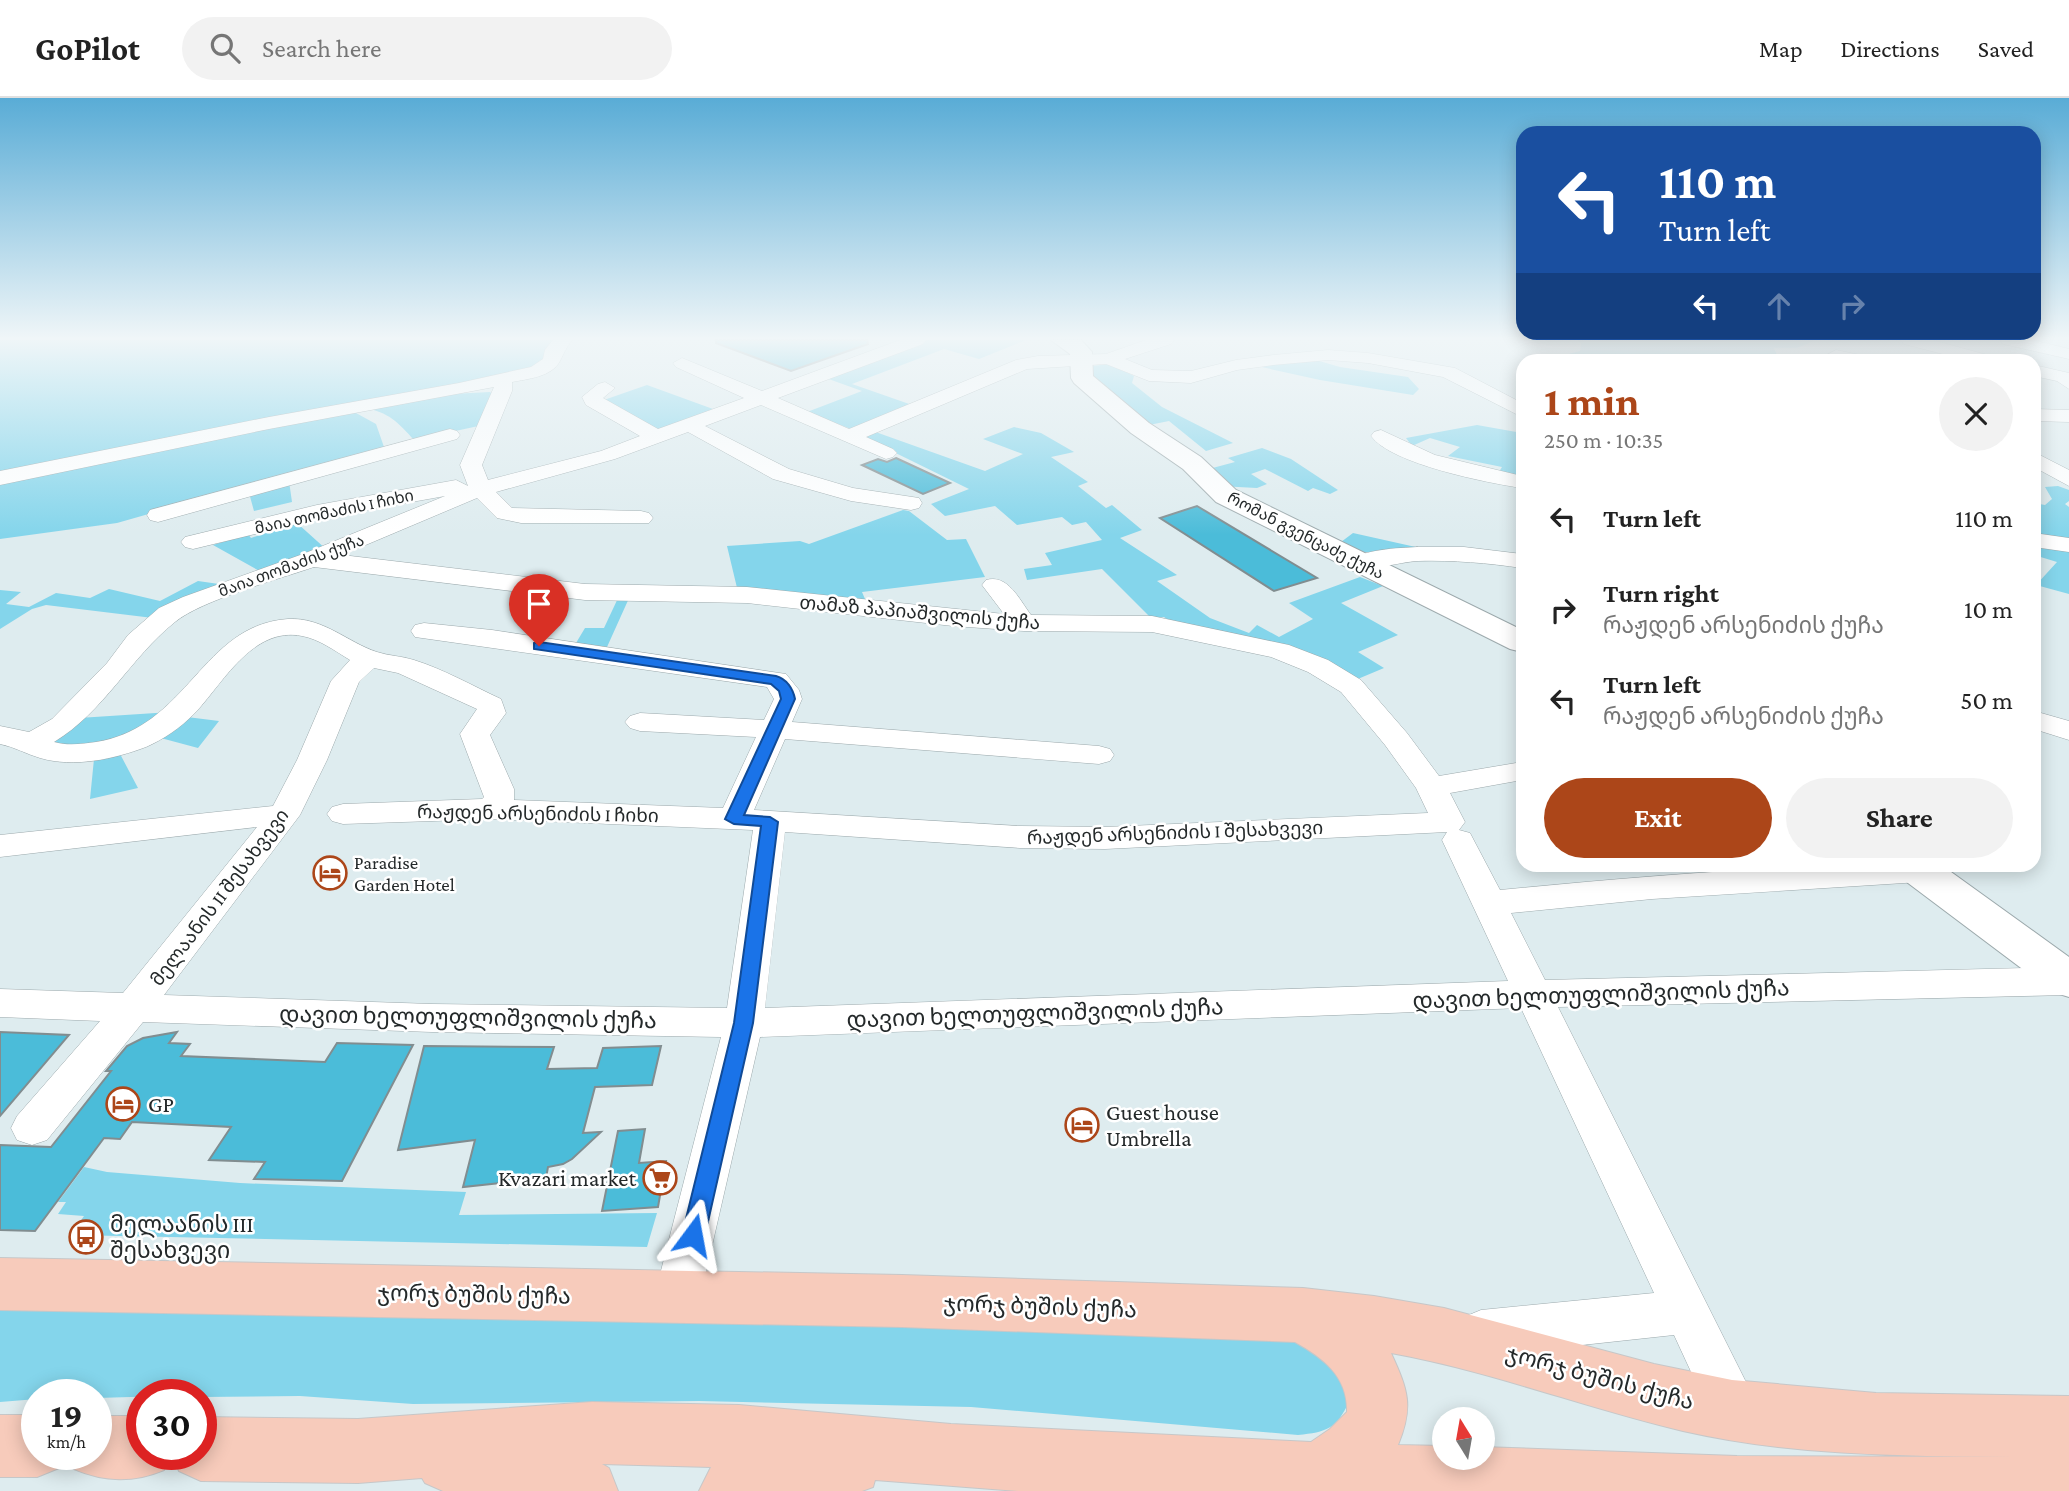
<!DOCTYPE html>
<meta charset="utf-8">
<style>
body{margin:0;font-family:"Crimson Pro","Noto Sans Georgian",serif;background:#f2f2f2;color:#222;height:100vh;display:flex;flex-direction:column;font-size:26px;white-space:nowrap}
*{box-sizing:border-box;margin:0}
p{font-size:23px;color:#767676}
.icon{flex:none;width:38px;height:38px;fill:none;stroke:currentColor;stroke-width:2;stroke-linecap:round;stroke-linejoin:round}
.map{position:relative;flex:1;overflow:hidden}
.drawer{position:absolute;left:1516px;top:256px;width:525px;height:518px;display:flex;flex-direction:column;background:#fff;border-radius:21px;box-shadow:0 4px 18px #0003}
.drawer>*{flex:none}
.banner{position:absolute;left:1516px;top:28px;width:525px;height:214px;border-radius:21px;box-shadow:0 4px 18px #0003;background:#1a4fa0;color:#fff;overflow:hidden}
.needle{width:46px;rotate:349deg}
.controls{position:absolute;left:1432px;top:1309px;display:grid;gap:14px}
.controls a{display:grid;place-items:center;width:63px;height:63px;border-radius:50%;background:#fff;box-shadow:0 4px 18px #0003;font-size:35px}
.speed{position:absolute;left:21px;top:1281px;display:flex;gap:14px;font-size:35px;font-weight:700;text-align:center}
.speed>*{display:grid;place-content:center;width:91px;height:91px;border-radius:50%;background:#fff;box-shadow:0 4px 18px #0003;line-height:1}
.speed small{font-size:18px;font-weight:400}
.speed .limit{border:10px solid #d22;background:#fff;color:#111}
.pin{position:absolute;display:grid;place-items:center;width:60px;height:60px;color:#fff;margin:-72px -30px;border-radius:50% 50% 50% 0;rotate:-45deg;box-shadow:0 0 7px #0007}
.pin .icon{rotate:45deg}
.me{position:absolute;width:77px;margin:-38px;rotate:13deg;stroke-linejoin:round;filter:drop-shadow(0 0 5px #0008)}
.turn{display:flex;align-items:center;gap:24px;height:147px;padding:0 28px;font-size:32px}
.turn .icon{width:91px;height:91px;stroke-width:2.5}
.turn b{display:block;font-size:49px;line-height:60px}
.lanes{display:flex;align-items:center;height:66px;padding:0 28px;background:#0003;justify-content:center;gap:35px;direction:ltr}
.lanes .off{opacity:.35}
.round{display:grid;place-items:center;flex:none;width:74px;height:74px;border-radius:37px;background:#f2f2f2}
.headline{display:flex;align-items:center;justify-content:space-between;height:119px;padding:0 28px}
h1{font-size:42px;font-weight:700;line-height:52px;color:#ac4619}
.primary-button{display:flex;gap:14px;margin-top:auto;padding:14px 28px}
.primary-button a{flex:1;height:80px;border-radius:42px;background:#ac4619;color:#fff;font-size:28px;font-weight:700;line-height:80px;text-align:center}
.primary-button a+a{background:#f2f2f2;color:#222}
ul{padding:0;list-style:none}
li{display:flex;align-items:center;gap:21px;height:91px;padding:0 28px}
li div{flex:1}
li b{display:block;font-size:26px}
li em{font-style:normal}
header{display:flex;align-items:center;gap:42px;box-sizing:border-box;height:98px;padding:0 35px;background:#fff;border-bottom:2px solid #e0e0e0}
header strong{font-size:33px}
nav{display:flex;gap:38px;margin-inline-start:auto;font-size:24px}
.search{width:490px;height:63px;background:#f2f2f2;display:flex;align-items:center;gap:18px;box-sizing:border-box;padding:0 24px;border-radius:38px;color:#767676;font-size:26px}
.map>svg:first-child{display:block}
.green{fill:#84d5eb}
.building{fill:#4bbcd9;stroke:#818d90;stroke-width:2}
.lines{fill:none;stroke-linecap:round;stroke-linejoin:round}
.minor-casing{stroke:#9ca9ac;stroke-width:1}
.tertiary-casing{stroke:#9ca9ac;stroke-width:2}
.primary-casing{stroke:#c6c7c8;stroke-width:2}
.minor{fill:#fff;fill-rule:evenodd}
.tertiary{fill:#fff;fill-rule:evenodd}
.primary{fill:#f7cbbb;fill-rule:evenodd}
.route{fill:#1a73e8;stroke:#114b97;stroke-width:2}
.labels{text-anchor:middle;stroke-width:5;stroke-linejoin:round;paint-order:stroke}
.far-street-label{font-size:16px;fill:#24292a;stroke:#fff}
.street-label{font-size:19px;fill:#24292a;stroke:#fff}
.poi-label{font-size:19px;fill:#24292a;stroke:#fff;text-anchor:start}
.near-street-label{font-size:23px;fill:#24292a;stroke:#fff}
.near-poi-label{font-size:23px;fill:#24292a;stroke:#fff;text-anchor:start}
</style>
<header>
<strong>GoPilot</strong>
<div class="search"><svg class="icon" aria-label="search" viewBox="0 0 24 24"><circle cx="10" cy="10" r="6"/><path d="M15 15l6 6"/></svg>Search here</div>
<nav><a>Map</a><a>Directions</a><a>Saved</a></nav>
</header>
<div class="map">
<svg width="2069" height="1393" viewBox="0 0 2069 1393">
<rect width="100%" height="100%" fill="#deecef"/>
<path class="green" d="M0,242H554L544,265L529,272L0,377Z
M924,242H1026L979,261L944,251L852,286L915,308L856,333L807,314L862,293L823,279Z
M1577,242H1816L1797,250H1774L1779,262H1569L1565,257L1580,253L1581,245Z
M1309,260L1340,269L1408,279L1419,291L1413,297L1320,282L1248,266Z
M1111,266L1134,278L1132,285L1162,309L1233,345L1206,353L1169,323L1144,328L1110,301L1088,272L1092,268Z
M647,287L713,311L655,334L601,303Z
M490,294L493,297L483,327L414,342C398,324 388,314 365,310L433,297Z
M356,315L376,326L384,349L117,425L0,441V383L331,316Z
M1477,327L1522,335L1521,382L1497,377L1502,369L1448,358L1460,349L1430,340L1412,348L1406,340Z
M1014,329L1041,335L1074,354L1051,359L1088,384L1078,388L1106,410L1112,407L1142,432L1120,440L1177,477L1157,483L1210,520L1249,535L1257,527L1279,539L1313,521L1289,505L1360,479L1383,488L1341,505L1398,537L1358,554L1384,570L1353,583L1177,528L1164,519L1151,520L1102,471L1027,482L1024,471L1052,467L1045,455L1102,442L1086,424L1072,427L1062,419L1017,427L995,408L945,418L931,406L969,391L859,337L870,332L985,373L1023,356L983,341Z
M1262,350L1291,361L1338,392L1330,396L1313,390L1308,393L1265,371L1251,376L1267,386L1257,390L1219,388L1205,372L1235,364L1228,360Z
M289,383L292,404L254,413L249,395Z
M2058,388L2069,392V403L2065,406L2069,409V443L2034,437V405L2045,407L2052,401L2045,389Z
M903,412L909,413L947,442L966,441L985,479L862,494L865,501L833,504L738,494L727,448L800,443L809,446Z
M297,425L327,452L263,475L213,447L248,436L251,440Z
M1353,435L1438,454H1356L1333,450Z
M2034,447L2069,454V496L2036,487L2057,464L2034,457Z
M198,483L226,487L153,520L46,507L32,511L0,531V492L21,494L6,506L29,509L56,495L90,500L109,491L160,503Z
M619,498H630L607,549L576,545L585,530H604Z
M171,614C147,633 80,660 51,644L79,620Z
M187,619L219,623L198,650L157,639Z
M119,654L138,690L90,701L94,661Z
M84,1069L107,1074L240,1085L466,1094L459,1117L657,1115L647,1149L71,1137L84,1118L58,1116L66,1104H58Z
M0,1209H263L1292,1239L1336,1264L1349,1304C1336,1331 1327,1334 1298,1337L971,1309L699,1303L413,1306L300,1298L201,1299V1297L96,1300V1297H37V1301L0,1304Z"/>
<path class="building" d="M716,242H867L868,246L791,273L716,245Z
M896,360L950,385L923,396L862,367L878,361L887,364Z
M1197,408L1317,480L1274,493L1160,420Z
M0,934L69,937L0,1018Z
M177,934L169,945L190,946L181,958L325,964L337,945L413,947L342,1083L254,1081L265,1064L209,1062L231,1029L132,1024L120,1041L104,1040L35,1133L0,1132V1047L51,1049L111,973H106L127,948L143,940Z
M424,948L554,949L547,971L597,970L603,950L661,948L652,987L595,989L583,1035L601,1034L572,1061L563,1066L548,1069L546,1080L463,1089L475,1042L398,1052Z
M645,1031L639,1065L666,1063L658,1109L602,1113L618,1033Z"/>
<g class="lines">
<defs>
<path id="minor" d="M553,242H572C566,250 564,255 560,263C552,279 527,281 512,284V293L482,367L488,382L601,353L640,338L586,307L582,299L598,286L605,284L615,290L603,300L658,331L744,300L676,269L673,265L682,260L762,293L900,242H926L923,246L778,300L849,331L1016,262L1038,258L1106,256L1146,242H1174L1171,246L1125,261L1152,272L1191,273L1236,262L1273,257L1328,252L1368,255L1455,270L1522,305V319L1443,279L1368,265L1328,262L1273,267L1237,272L1191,285L1149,283L1106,266L1027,271L866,339L893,351L897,355L893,359L886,361L761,307L705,328L789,371L853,390L919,400L922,405L919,410L911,412L851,403L773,381L688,334L615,361L496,394L512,410L641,413L649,415L653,420L649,425H521L497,420L477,400L342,457L585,486L747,489L1004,516L982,487L986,482C1008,476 1019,501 1031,517L1152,518L1289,547L1328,562L1361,582L1407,635L1439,678L1522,664V682L1450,695L1465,724L1459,732L1470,735L1500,792C1644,778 1788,766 1933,766L1937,773L1932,781L1920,784L1652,801L1511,815L1545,882L2069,869V897L1558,909L1760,1312L1753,1330L1735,1337L1717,1330L1674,1237L1481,1258L1464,1251L1457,1235L1464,1219L1481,1212L1654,1195L1521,910L760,939L700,1200L694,1215L677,1222L660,1215L654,1200L721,939L432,934L143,924L47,1042L32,1047L17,1042L11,1030L17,1018L100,923L0,919V891L123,895L257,729L0,759V737L273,708L297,662L331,583L350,562C335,553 319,541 302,538C252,528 222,587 194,616C180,630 164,641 146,649C114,661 74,670 40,660C26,656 15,649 0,646V628L29,634L52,621L107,565L128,537L159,510L183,499L303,456L445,398L317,421L193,451L185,449L181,444L185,439L317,407L456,382L468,388L460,367L494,289L269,331L0,387V373L269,319L459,285L531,269L543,261L545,252ZM314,469L585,502L747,505L953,528L1024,533L1152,534L1271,559L1308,574L1341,594L1385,647L1416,690L1428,715L1105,729L1020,728L754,712L785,641L1099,666L1110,663L1114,657L1110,651L1099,648L792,624L802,601L799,592L786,576L492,532L424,525L415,527L411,533L415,539L767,589L774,601L764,622L640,615L630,618L625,624L630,630L640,633L756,639L723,710L514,702V691L490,637L506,615L501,601C473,588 443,571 414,562C402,558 389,558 377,554C347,544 323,519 288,521C201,527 189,629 96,644C83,646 67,648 54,644C104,614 130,560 175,524C202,502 279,481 314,469ZM374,570L398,575L477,611L460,636L484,699L482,701L343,706L332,709L327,716L332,723L343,726L492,721L753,732L727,910L432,906L164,897L300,717L327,662L359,584ZM785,734L1020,750L1105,751L1447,734L1442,742L1508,883L765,910Z
M1901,242H1932L1991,258L1994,262H1966L1904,246Z
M2000,242H2033L2069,251V261L2003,246Z
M1836,252L1865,258L1868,262L1830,261L1827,257Z
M2034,267L2069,275V291L2057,283L2034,278Z
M2034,311L2069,312V324L2034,323Z
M450,331L457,333L460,337L457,341L158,424L150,422L147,417L150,412Z
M1381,332L1435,357L1522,378V390C1488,385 1391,366 1371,338L1374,334Z
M2034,354L2069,372V388L2034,369Z
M2034,435L2069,440V454L2034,449Z
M1417,449H1464L1522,456V470C1488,465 1453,462 1418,463C1399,464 1367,474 1352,470L1349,465C1359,451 1400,450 1417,449Z
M2034,613L2069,623V642L2034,631Z"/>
<path id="tertiary" d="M1051,242H1081L1092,254L1093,278L1149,325L1201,359L1236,392L1522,532V554L1510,551L1216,404L1183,371L1131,335L1074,285L1071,280L1070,256Z
M1891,766H1940L2069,859V899L2053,894L1896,776Z"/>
<path id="primary" d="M0,1160L902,1177L1303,1190L1374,1198L1444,1210L1654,1266L1732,1282L1876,1295L2069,1298V1393H1018L875,1382L873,1389L862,1393H699L711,1369L602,1366L609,1370L618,1393H443L425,1385L422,1380L358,1385L201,1383L179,1373L172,1356H201V1319L358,1321L592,1304L739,1307L951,1326L1311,1344L1330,1331L1347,1314C1348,1279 1324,1260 1295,1244L902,1229L0,1212ZM1391,1255C1491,1273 1585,1310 1683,1333C1792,1358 1904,1358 2016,1359L1737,1358L1482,1349V1360H1444V1348L1398,1347C1414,1308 1408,1292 1391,1255Z
M0,1317H37V1356H65L59,1370L37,1379H0Z
M96,1318H142V1356H171L164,1372C133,1385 105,1384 74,1371L68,1356H96Z"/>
</defs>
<use href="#minor" class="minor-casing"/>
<use href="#tertiary" class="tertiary-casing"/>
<use href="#primary" class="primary-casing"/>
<use href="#minor" class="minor"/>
<use href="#tertiary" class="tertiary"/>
<use href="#primary" class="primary"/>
</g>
<linearGradient id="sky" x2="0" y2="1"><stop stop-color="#59acd6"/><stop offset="0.55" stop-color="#f0f6f8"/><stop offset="1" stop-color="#f0f6f8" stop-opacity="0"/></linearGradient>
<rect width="2069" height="437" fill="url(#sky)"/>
<path class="route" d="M539,544L776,578C787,581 793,591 795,601L744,717L770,719L778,724L753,925L705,1137L701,1144L693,1147L685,1144L682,1137L734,925L761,728L734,726L725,721L781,601L779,593L771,586L534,551V545Z"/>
<defs>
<symbol id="hotel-ring" viewBox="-11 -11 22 22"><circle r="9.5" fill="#fff" stroke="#ac4619" stroke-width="1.5"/><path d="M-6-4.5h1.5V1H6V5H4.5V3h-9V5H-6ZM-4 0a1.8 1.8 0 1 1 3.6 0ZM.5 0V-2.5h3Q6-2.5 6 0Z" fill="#ac4619"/></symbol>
<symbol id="supermarket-ring" viewBox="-11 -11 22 22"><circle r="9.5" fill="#fff" stroke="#ac4619" stroke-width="1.5"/><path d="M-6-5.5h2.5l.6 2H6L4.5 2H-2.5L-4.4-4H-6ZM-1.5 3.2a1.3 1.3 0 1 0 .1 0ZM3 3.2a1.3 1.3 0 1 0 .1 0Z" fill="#ac4619"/></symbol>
<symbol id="bus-ring" viewBox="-11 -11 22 22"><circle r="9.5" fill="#fff" stroke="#ac4619" stroke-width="1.5"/><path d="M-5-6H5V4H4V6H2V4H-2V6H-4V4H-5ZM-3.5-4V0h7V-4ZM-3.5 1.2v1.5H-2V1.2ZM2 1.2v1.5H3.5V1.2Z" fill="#ac4619"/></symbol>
</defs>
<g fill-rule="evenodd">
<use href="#hotel-ring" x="311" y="756" width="38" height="38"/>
<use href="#hotel-ring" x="104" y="987" width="38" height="38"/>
<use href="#hotel-ring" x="1063" y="1008" width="38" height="38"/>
<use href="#supermarket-ring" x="641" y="1061" width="38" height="38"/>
<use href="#bus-ring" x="67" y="1120" width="38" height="38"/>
</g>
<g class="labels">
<g class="far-street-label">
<text transform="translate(334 413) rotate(-12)" y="6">მაია თომაძის I ჩიხი</text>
<text transform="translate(1306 437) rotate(27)" y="6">რომან გვენცაძე ქუჩა</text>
<text transform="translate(291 467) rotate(-20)" y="6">მაია თომაძის ქუჩა</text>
</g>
<g class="street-label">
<text transform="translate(920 514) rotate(5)" y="7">თამაზ პაპიაშვილის ქუჩა</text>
<text transform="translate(538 715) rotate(1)" y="7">რაჟდენ არსენიძის I ჩიხი</text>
<text transform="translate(1175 734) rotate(-2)" y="7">რაჟდენ არსენიძის I შესახვევი</text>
<text transform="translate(219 799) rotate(-53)" y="7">მელაანის II შესახვევი</text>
</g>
<g class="poi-label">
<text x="354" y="771">Paradise<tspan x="354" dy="22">Garden Hotel</tspan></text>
</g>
<g class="near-street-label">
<text transform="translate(1601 896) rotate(-2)" y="8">დავით ხელთუფლიშვილის ქუჩა</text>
<text transform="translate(1035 915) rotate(-2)" y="8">დავით ხელთუფლიშვილის ქუჩა</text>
<text transform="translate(468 919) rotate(1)" y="8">დავით ხელთუფლიშვილის ქუჩა</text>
<text transform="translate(474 1196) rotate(1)" y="8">ჯორჯ ბუშის ქუჩა</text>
<text transform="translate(1040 1208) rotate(2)" y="8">ჯორჯ ბუშის ქუჩა</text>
<text transform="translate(1600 1279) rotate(15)" y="8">ჯორჯ ბუშის ქუჩა</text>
</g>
<g class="near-poi-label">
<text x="148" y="1014">GP</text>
<text x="1106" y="1022">Guest house<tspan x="1106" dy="26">Umbrella</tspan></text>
<text x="636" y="1088" text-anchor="end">Kvazari market</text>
<text x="110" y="1134">მელაანის III<tspan x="110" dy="26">შესახვევი</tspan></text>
</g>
</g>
</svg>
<div class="controls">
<a><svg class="needle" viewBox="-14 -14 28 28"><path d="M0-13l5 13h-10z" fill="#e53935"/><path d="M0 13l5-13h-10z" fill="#767676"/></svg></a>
</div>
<div class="speed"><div>19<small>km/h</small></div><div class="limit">30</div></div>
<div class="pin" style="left:539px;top:548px;background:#d93025"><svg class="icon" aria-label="arrive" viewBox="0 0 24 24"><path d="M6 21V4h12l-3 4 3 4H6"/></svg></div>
<svg class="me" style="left:693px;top:1137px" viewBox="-20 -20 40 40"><path d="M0-17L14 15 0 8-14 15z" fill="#1a73e8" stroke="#fff" stroke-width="4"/></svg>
<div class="banner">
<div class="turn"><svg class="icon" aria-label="left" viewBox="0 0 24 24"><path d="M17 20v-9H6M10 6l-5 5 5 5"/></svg><div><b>110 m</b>Turn left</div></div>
<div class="lanes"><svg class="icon" aria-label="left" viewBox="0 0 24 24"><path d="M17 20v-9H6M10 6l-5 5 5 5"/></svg><svg class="icon off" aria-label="ahead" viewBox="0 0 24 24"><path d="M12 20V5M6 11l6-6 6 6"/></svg><svg class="icon off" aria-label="right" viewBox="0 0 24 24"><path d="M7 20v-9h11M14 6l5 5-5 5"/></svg></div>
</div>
<section class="drawer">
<div class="headline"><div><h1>1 min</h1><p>250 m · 10:35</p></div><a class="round"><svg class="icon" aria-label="close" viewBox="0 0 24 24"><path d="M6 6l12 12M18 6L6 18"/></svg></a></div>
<ul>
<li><svg class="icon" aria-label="left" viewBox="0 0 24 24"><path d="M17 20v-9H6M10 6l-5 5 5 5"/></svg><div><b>Turn left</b></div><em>110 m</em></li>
<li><svg class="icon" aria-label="right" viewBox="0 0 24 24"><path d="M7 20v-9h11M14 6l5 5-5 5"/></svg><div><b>Turn right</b><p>რაჟდენ არსენიძის ქუჩა</p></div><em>10 m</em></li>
<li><svg class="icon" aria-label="left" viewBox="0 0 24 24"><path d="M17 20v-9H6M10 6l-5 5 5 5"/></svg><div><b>Turn left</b><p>რაჟდენ არსენიძის ქუჩა</p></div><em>50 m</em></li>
</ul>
<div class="primary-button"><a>Exit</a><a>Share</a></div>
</section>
</div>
